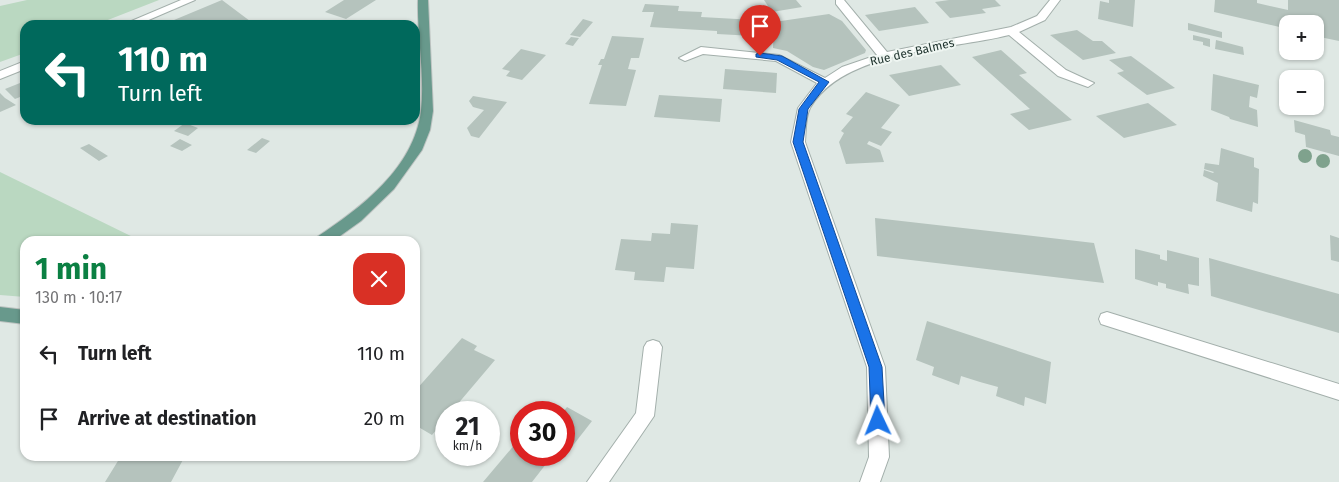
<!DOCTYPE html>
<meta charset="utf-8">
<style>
body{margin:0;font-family:"Fira Sans",sans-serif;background:#f2f2f2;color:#202124;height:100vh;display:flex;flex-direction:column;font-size:19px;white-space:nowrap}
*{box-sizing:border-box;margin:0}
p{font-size:16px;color:#757577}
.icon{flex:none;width:28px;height:28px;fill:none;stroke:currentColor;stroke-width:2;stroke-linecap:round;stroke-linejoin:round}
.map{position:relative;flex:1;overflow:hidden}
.side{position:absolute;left:20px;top:236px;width:400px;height:225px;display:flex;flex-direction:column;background:#fff;border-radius:15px;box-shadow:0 1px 4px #0004}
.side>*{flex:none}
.guide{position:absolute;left:20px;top:20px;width:400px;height:105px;border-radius:15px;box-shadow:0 1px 4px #0004;background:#00695c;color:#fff;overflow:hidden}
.buttons{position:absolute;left:1279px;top:15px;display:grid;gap:10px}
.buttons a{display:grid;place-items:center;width:45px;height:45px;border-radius:10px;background:#fff;box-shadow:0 1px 4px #0004;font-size:25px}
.speed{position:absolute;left:435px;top:401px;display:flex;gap:10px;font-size:25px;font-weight:700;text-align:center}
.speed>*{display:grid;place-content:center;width:65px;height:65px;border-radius:50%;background:#fff;box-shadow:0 1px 4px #0004;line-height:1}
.speed small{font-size:12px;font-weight:400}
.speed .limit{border:8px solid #d22;background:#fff;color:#111}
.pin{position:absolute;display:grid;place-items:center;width:42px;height:42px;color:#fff;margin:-51px -21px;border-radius:50% 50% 50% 0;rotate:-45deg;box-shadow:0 0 5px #0007}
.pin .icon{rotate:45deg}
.me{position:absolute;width:55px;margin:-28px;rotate:358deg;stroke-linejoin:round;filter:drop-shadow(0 0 4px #0008)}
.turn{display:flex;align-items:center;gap:18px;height:105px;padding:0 15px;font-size:22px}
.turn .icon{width:65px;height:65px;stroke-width:2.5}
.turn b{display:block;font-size:35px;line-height:42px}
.round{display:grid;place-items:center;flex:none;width:52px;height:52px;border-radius:15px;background:#f2f2f2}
.headline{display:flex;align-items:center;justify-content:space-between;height:85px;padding:0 15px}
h1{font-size:30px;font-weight:700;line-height:38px;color:#0b8043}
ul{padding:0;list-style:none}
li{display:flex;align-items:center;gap:15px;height:65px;padding:0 15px}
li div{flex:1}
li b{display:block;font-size:19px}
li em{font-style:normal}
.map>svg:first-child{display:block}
.green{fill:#bad8c1}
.building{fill:#b5c3bd}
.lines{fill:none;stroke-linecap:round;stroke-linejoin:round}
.minor-casing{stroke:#a3afab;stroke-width:2}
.major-casing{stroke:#bdc3c1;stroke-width:2}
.minor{fill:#fff;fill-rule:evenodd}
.major{fill:#68998c;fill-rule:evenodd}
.tree{fill:#7fa28d}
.route{fill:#1a73e8;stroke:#114b97}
.labels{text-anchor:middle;stroke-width:4;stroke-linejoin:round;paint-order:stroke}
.street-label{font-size:12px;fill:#223631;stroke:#eff6f2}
</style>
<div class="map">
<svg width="1339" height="482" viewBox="0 0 1339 482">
<rect width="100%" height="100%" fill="#dfe8e4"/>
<path class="green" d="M27,0H159L95,25H25V53L0,62V6Z
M0,172L141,241H25V297L0,295Z"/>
<path class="building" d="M222,0L250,21L242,25H162Z
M344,0H376L346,19L325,12Z
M764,0H796L802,7L772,12Z
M949,0H995L1001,6L982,9L986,13L950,18L935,2Z
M1109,0H1135L1133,27L1098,19L1100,1L1109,3Z
M1215,0H1257V3L1288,10V0H1339V41L1315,36V24H1288V29L1214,12Z
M645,4L679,6L678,11L702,12L701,17L755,20L754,36L717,34V31L650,27L654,12H642Z
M915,7L929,23L879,31L865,15Z
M829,14L842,21L866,50L865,53L824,70L813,67L787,51L773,48L774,22Z
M583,19L593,22L580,37L570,35Z
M1188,23L1222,32V38L1188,30Z
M1077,30L1093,41H1102L1116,53L1083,60L1050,35Z
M1193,35L1210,39V47L1203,45V42L1193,40Z
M612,36L644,38L639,58H631L628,69L636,70L626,106L589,104L602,65H598L601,59H604Z
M571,37L579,38L573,46L565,44Z
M1216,40L1243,47L1244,55L1215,49Z
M521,49L546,55L522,80L506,76L510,71L502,69Z
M1001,50L1027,73L1019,75L1072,120L1029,130L1010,114L1030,109L972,57Z
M1131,56L1175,88L1147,95L1117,73L1124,71L1109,60Z
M941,65L961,85L909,96L889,75Z
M725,69L777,73L776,93L723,89Z
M1213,74L1259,85L1257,98L1250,96L1249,107L1257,110L1258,127L1230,119L1229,117L1211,110Z
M25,81V95L15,99L5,89Z
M866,92L900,105L881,128L892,132L881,146L869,141L867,144L880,150L884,162L846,164L839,142L844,133L841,131L853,117L846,114Z
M0,93L5,98L16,105L0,112Z
M659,95L722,99L720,122L654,117Z
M473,96L507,102L479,138L471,136L467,128L484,110L473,107L469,101Z
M1148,103L1177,125L1124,138L1096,116Z
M1294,120L1330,130L1331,135L1339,137V156L1306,147L1305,135L1295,132Z
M185,123L198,128L188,136L174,131Z
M262,138L270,141L256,153L247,150Z
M180,139L192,145L182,151L170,146Z
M89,144L108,156L99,161L80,148Z
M1221,148L1254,158V167L1259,169L1258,204L1253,202L1252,212L1216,201L1218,183L1203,176L1204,170L1213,173L1214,172L1204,169L1205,163L1219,165Z
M875,218L1094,243L1104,283L877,256Z
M671,223L698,225L694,269L666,267L664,282L634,280L635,272L615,270L621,239L651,241L652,233L670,234Z
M1330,235L1339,238V262L1331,260Z
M1135,249L1160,255V259L1167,261V250L1199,258V286L1188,284L1189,294L1166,288V284L1158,282V286L1135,279Z
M1209,258L1339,294V333L1211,296Z
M927,321L1051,362L1046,404L1025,397L1024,406L996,396L998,387L980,382L961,376L959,385L932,375L934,367L916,360Z
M462,338L477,346L474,350L495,360L451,412H446V418L432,435L415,425V391Z
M567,407L592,421L571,448L564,444L563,412Z
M521,437V455H553L532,482H483Z
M121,456H185L171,482H105Z"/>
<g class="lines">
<defs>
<path id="minor" d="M181,0H195L137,25H122Z
M836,0H844L887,52L1011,27L1037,16L1050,0H1060L1045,20L1019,32L1066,70L1094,83L1088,87L1058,76L1009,35C950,50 843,50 810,108C805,118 806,131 805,142L885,367L889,457L880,482H860L869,457L867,367L791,142L798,108L817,83L776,61L703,54L685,61L679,58L701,47L779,55L825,78L842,67L877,55L836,4Z
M25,61V69L0,79V71Z
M1107,312L1339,384V400L1101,324L1099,319L1101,314Z
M653,340L659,342L662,347L654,416L609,482H587L636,413L644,347L647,342Z"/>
<path id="major" d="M418,0H428L433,111L430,130L422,150L394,189L361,221L333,241H315L317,237C361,208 414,168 421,111C425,75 417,37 418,0Z
M0,307L25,310V324L0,321Z"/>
</defs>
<use href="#minor" class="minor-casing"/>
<use href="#major" class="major-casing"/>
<use href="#minor" class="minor"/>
<use href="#major" class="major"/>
</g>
<g class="tree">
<circle cx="1305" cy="156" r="7"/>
<circle cx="1323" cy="161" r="7"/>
</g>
<path class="route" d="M760,53L782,56L829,82L808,109L803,142L882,367L885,421L883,426L878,428L873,426L871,421L869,367L793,142L799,109L819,82L777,60L756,57V54Z"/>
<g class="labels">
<g class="street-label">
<text transform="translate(912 52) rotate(-13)" y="4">Rue des Balmes</text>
</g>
</g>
</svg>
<div class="buttons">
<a>+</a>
<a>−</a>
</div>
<div class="speed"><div>21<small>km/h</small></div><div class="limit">30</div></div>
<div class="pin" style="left:760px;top:56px;background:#d93025"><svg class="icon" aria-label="arrive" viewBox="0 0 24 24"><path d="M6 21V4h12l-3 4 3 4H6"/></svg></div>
<svg class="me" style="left:878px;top:421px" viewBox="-20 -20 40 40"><path d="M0-17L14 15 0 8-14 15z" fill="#1a73e8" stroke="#fff" stroke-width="4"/></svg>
<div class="guide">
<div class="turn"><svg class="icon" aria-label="left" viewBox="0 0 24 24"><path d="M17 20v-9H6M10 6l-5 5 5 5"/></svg><div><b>110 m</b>Turn left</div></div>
</div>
<section class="side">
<div class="headline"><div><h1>1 min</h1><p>130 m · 10:17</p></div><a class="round" style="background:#d93025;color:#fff"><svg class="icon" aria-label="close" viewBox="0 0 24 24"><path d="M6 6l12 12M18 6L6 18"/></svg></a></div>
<ul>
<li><svg class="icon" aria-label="left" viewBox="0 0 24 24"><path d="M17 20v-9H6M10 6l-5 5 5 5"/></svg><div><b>Turn left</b></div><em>110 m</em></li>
<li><svg class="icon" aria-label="arrive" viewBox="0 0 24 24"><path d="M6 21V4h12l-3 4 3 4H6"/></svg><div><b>Arrive at destination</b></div><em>20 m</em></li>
</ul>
</section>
</div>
